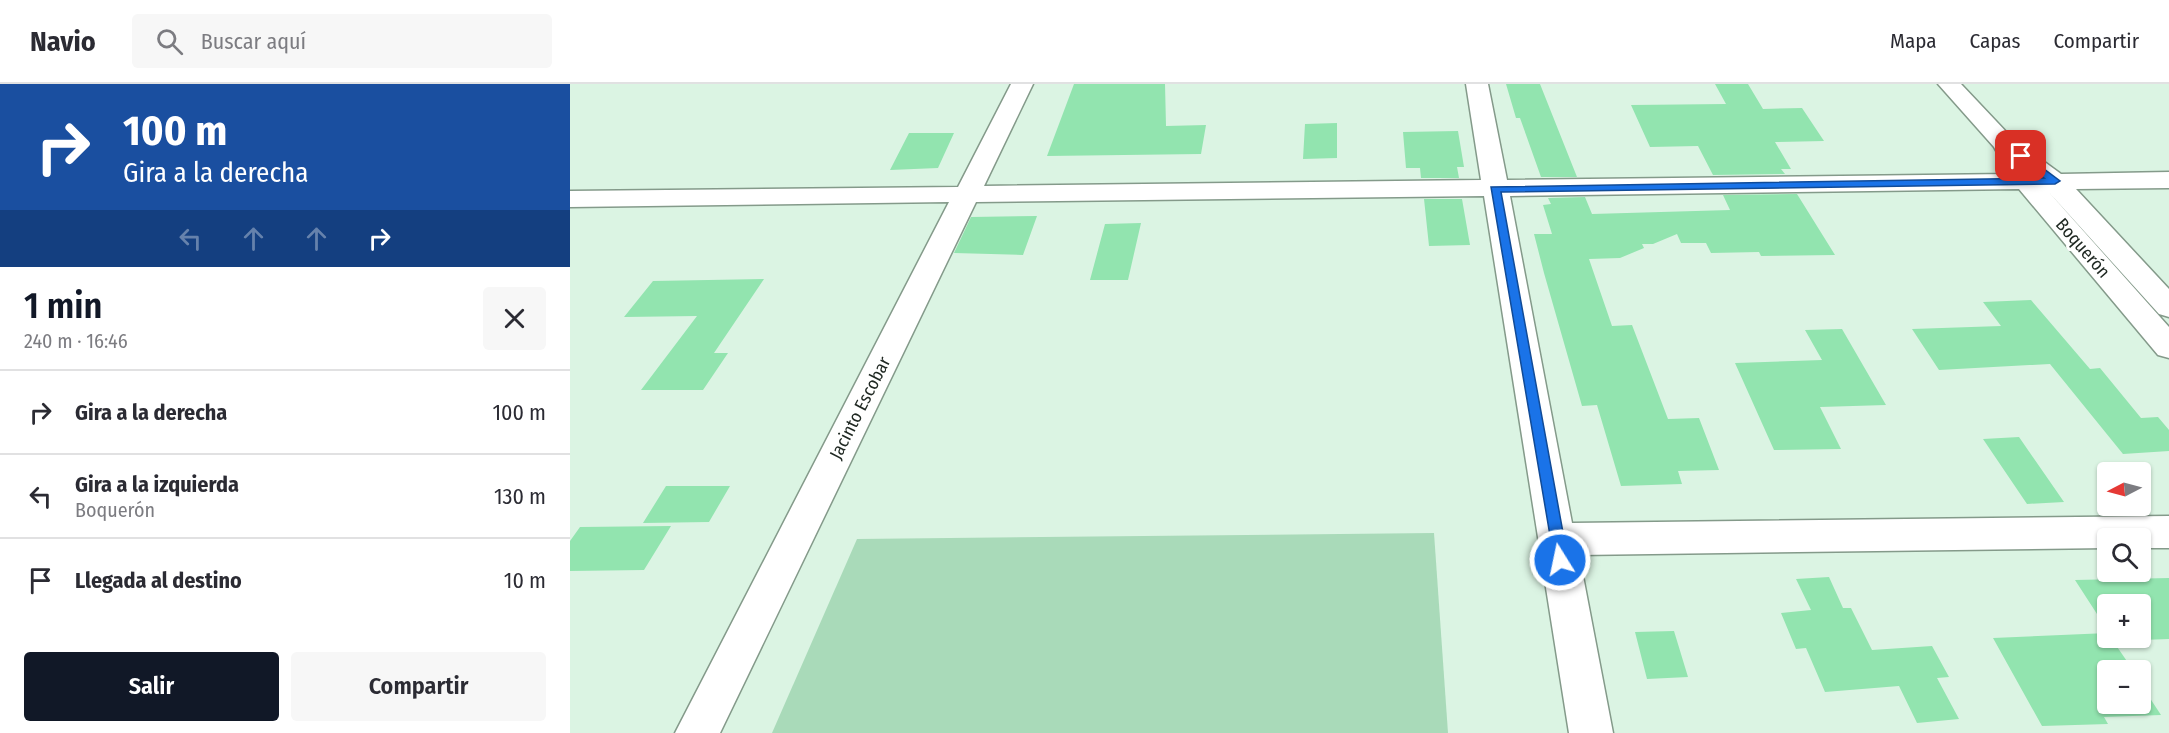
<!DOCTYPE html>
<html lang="es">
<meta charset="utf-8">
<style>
body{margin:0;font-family:"Fira Sans Condensed",sans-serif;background:#f7f7f7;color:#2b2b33;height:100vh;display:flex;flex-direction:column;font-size:22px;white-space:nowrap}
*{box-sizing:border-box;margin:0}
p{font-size:20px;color:#7c7c81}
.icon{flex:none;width:33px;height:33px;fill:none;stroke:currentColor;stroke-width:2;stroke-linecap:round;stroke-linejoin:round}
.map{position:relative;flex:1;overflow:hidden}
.details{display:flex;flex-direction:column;background:#fff;width:570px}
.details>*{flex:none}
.hud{background:#1a4fa0;color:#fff;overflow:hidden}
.needle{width:39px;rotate:264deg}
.fabs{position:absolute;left:1527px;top:378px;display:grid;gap:12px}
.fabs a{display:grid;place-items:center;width:54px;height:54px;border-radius:6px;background:#fff;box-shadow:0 2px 4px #0004;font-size:30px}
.pin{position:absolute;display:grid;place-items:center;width:51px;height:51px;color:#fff;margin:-26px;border-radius:12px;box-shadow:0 3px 9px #0006}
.me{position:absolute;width:66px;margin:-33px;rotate:350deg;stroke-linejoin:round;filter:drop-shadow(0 0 4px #0008)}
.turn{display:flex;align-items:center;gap:21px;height:126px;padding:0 24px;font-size:27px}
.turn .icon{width:78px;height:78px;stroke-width:2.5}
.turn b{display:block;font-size:42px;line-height:51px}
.lanes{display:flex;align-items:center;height:57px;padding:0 24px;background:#0003;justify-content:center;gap:30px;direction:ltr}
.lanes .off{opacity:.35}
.round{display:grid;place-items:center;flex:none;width:63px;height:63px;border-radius:6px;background:#f7f7f7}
.head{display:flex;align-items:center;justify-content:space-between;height:102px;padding:0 24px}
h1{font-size:36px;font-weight:600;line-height:45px;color:#111827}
.cta{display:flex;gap:12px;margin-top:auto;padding:12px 24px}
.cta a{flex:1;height:69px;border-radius:6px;background:#111827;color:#fff;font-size:24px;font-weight:600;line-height:69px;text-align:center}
.cta a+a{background:#f7f7f7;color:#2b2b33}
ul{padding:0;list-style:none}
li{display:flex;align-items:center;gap:18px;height:84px;padding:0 24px;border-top:2px solid #e1e1e2}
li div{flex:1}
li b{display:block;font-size:22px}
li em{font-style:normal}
header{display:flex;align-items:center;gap:36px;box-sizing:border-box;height:84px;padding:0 30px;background:#fff;border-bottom:2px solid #e1e1e2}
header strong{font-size:28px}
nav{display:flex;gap:33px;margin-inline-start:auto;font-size:21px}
.search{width:420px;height:54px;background:#f7f7f7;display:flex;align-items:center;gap:15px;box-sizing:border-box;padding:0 21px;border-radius:6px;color:#7c7c81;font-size:22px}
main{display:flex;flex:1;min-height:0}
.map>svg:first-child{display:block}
.green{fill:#a9dab9}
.building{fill:#92e4af}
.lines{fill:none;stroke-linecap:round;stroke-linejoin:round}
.minor-casing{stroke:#849a8a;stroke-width:3}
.minor{fill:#fff;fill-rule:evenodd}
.route{fill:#1a73e8;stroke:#114b97;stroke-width:1.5}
.labels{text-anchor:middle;stroke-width:6;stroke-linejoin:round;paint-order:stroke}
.street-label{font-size:18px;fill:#202923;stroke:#fff}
</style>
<header>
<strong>Navio</strong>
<div class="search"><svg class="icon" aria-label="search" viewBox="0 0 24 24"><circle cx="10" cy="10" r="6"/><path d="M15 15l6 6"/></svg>Buscar aquí</div>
<nav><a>Mapa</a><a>Capas</a><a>Compartir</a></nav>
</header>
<main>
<section class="details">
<div class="hud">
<div class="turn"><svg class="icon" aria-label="right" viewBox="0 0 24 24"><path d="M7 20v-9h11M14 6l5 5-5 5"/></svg><div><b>100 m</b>Gira a la derecha</div></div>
<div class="lanes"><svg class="icon off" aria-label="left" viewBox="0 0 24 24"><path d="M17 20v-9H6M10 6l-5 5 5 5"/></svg><svg class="icon off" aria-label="ahead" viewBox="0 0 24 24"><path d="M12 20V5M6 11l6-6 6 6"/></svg><svg class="icon off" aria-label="ahead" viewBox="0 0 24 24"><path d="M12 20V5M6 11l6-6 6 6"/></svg><svg class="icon" aria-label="right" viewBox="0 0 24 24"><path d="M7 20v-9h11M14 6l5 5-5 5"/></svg></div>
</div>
<div class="head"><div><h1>1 min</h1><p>240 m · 16:46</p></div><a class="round"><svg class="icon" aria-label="close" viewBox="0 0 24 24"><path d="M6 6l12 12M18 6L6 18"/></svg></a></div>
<ul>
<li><svg class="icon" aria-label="right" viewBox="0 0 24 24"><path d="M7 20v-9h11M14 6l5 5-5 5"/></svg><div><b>Gira a la derecha</b></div><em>100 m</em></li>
<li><svg class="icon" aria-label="left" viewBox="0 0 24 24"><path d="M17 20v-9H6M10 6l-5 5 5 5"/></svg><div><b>Gira a la izquierda</b><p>Boquerón</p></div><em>130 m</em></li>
<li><svg class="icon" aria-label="arrive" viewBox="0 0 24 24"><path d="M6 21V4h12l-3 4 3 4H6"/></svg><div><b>Llegada al destino</b></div><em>10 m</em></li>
</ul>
<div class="cta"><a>Salir</a><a>Compartir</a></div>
</section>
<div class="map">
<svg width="1599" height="649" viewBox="0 0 1599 649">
<rect width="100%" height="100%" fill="#dbf4e3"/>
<path class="green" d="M864,449L878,649H202L287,455Z"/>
<path class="building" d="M504,0H595L596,42L636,41L631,70L477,72Z
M936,0H970L1007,93H971L950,34H946Z
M1145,0H1178L1193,25L1232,24L1254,57L1205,58L1221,85H1211L1215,90L1143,91L1128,62L1080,63L1061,21L1156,20Z
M767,39V74L733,75L735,40Z
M888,47L894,83H887L889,94H851L850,84H836L833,48Z
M339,49H384L368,84L320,86Z
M1227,110L1265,171L1191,172L1189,168L1141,169L1136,159H1111L1107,150L1083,160H1072L1074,164L1050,174L1019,175L1042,242L1062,241L1098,335L1129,334L1149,386L1108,387L1112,400L1051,402L1027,321L1012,322L974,189L964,150H982L973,121L981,120L978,114L1015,113L1022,130L1160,126L1153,111Z
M854,115H892L900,161L859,162Z
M467,132L453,171L384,169L401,133Z
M571,139L558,196H520L535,140Z
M194,195L144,269H158L133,306H71L127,232L54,233L83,197Z
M1461,216L1520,285L1530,284L1571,334L1588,333L1599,346V367L1553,370L1480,280L1369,286L1342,245L1431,242L1413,218Z
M1272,245L1316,321L1250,323L1271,365L1204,366L1165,279L1252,276L1235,246Z
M1449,353L1494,418L1457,420L1413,355Z
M96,402H160L139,438L73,439Z
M101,442L74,486L0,487V457L10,443Z
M1259,493L1273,524H1281L1302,566L1362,562L1379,593L1367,594L1389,635L1347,639L1329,602L1255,608L1236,564L1226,565L1211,529L1241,526L1226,495Z
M1599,494V555L1544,557L1541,554H1570V520H1538V547L1505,496Z
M1104,547L1118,593L1077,595L1065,548Z
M1538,549V554H1541L1563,586H1538V620H1570V599L1591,631L1534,633L1538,640L1472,642L1423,554Z"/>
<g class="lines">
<defs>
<path id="minor" d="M441,0H463L414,102L911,96L896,0H918L937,96L1439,90L1424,63L1368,0H1391L1443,55L1491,90L1599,88V104L1506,105L1599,205V233L1589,230L1476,105L1599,243V274L1588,271L1449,105L940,112L1002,439L1599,432V464H1570V454H1538V464L1009,471L1043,649H999L914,112L406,118L150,649H105L379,118L0,123V107L388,103Z"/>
</defs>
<use href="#minor" class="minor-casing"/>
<use href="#minor" class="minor"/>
</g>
<path class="route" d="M1447,70H1454L1490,97L1485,100L931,108L998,476L996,481H985L921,103L1474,94L1447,74Z"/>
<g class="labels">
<g class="street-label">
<text transform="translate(1513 164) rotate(49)" y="6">Boquerón</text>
<text transform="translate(290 324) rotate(-63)" y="6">Jacinto Escobar</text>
</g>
</g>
</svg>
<div class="fabs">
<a><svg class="needle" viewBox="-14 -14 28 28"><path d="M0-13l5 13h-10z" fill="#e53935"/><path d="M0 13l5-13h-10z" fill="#7c7c81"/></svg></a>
<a><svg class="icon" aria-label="search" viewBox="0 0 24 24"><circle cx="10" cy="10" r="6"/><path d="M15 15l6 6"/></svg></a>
<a>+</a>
<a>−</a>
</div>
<div class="pin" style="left:1451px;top:72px;background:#d93025"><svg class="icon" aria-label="arrive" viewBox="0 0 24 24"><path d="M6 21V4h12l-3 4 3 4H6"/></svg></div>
<svg class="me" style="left:990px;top:476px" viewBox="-20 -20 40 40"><circle r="17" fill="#1a73e8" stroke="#fff" stroke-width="3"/><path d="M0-11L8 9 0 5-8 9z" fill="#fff"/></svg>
</div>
</main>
